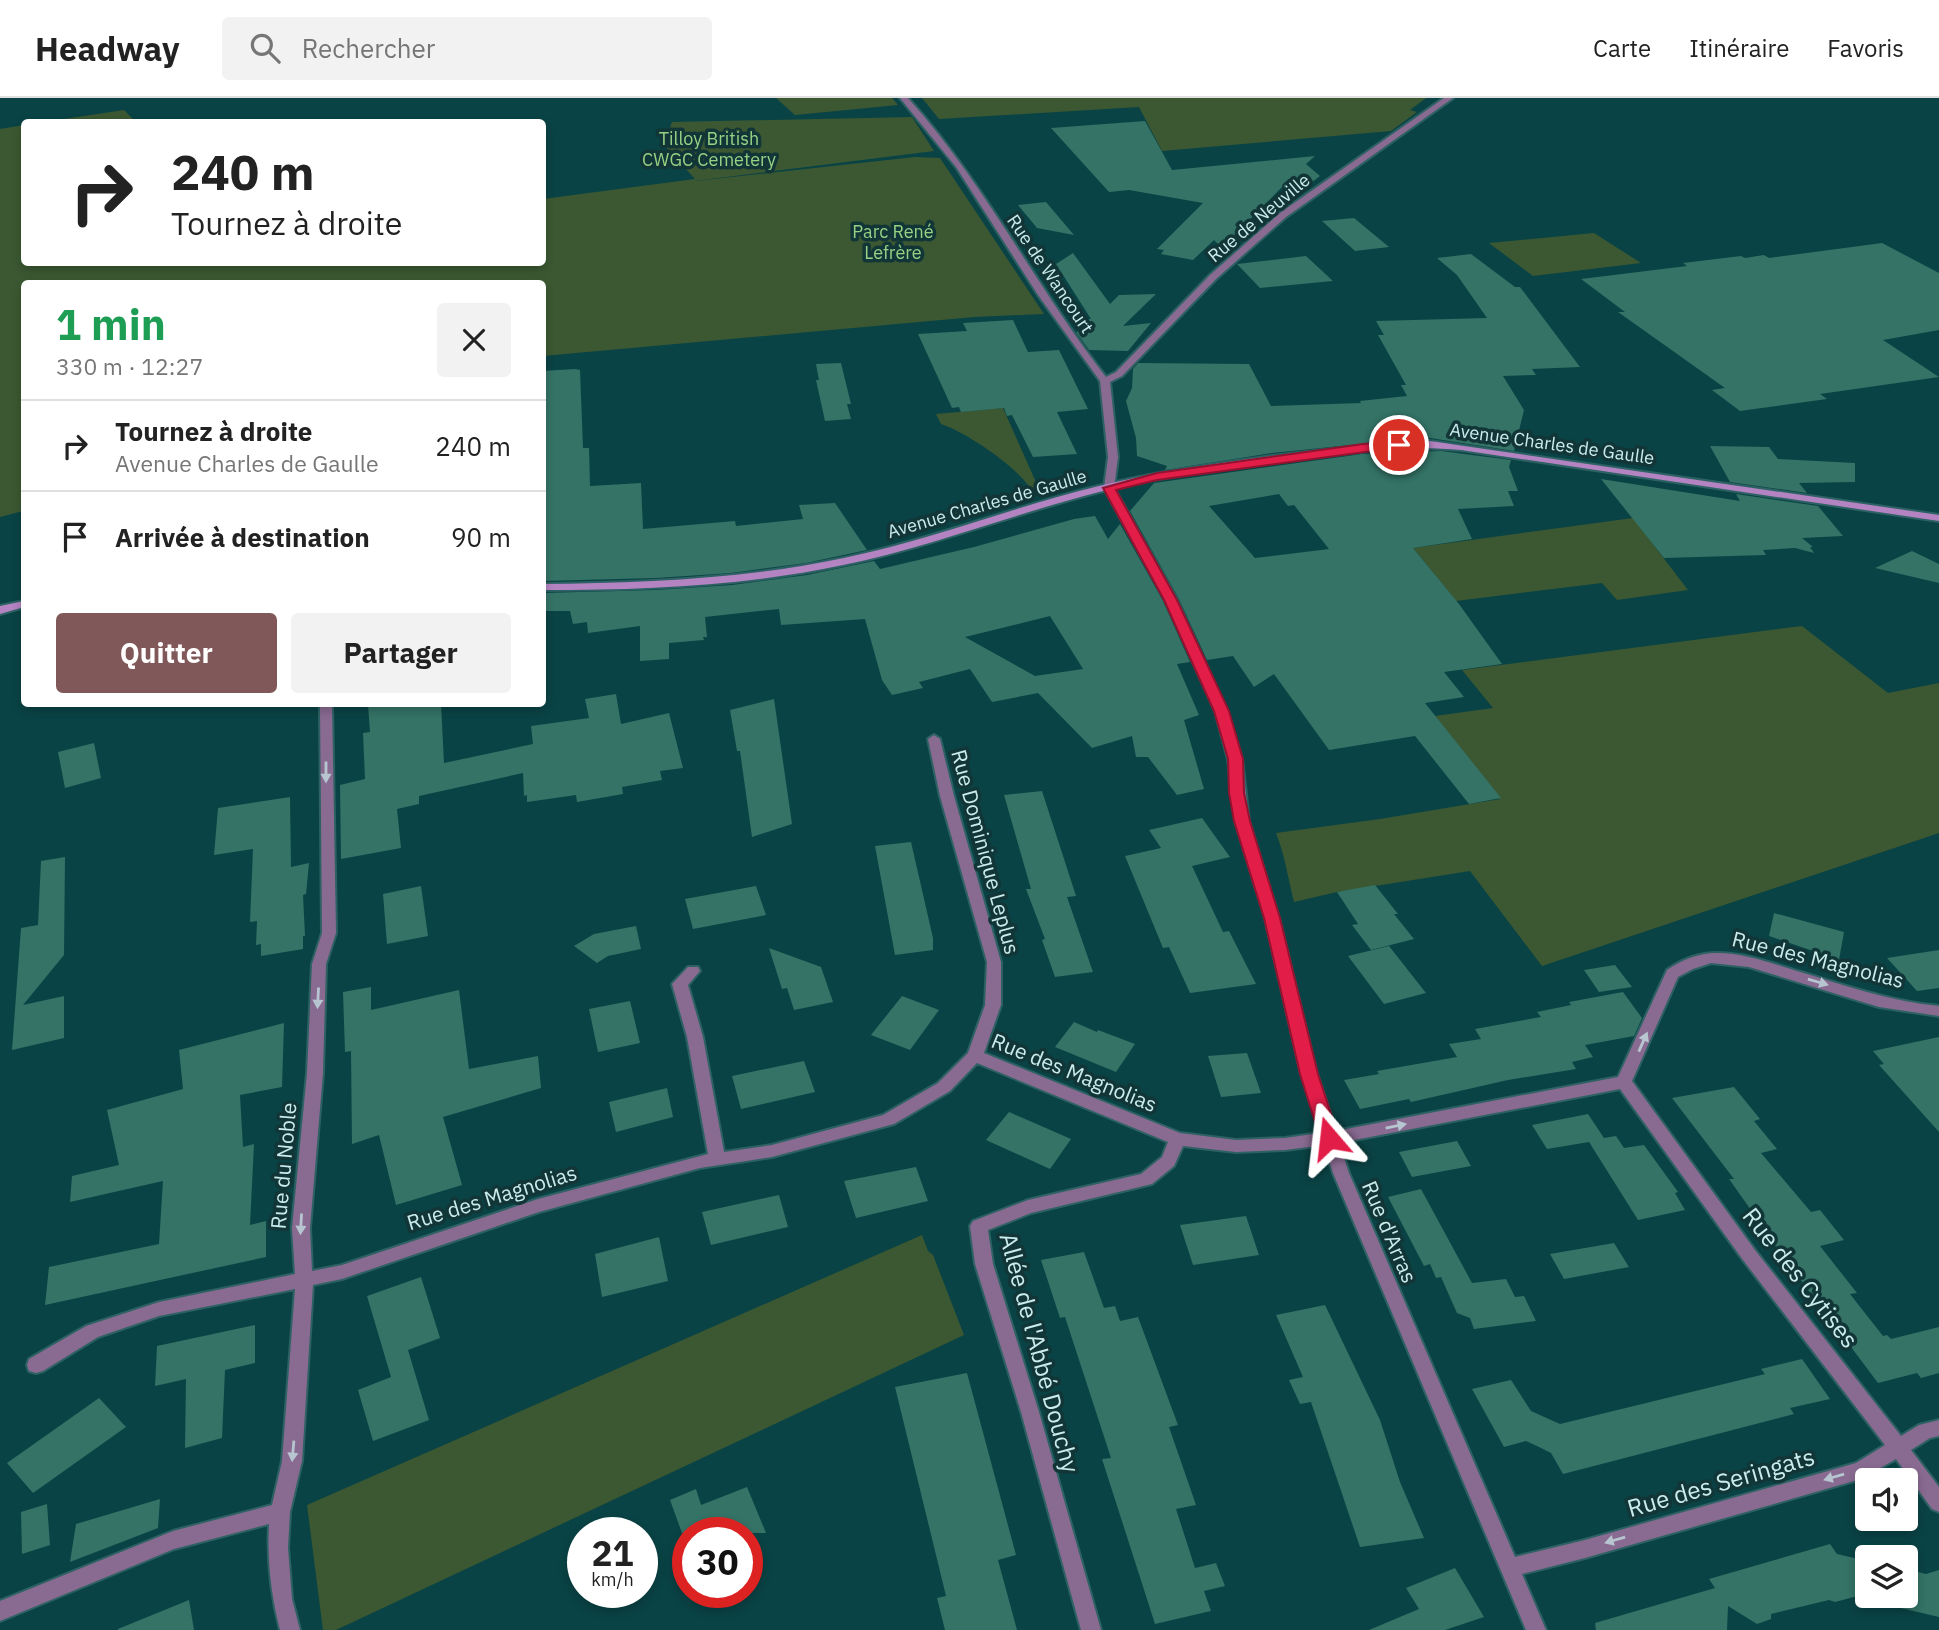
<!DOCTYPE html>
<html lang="fr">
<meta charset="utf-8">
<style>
body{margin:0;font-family:"IBM Plex Sans",sans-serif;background:#f2f2f2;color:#222;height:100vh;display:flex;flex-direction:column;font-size:26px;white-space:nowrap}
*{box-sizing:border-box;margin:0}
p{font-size:23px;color:#767676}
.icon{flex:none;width:38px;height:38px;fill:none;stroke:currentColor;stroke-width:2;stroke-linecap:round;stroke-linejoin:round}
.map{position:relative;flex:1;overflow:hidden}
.side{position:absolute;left:21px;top:182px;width:525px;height:427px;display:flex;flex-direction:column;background:#fff;border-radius:7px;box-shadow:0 4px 10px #0003}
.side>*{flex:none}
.top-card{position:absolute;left:21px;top:21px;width:525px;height:147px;border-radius:7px;box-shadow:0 4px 10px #0003;background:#fff;color:#222;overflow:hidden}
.buttons{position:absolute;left:1855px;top:1370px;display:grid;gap:14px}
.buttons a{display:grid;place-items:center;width:63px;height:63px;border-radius:7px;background:#fff;box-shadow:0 4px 10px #0003;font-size:35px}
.speed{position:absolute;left:567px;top:1419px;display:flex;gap:14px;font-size:35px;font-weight:700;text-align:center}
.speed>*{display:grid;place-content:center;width:91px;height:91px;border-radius:50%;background:#fff;box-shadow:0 4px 10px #0003;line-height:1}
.speed small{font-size:18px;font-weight:400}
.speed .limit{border:10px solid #d22;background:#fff;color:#111}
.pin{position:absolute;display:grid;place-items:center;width:60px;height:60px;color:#fff;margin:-30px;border:4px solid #fff;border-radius:50%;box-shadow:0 2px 7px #0007}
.me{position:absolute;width:77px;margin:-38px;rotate:343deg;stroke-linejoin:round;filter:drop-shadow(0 0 5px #0008)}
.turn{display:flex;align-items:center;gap:24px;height:147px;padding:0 35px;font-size:32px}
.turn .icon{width:91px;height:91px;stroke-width:2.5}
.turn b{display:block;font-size:49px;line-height:60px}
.round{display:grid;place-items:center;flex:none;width:74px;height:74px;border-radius:7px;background:#f2f2f2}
.headline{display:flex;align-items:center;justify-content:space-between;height:119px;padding:0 35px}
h1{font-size:42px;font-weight:700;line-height:52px;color:#1e9e55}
.primary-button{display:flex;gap:14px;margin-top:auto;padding:14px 35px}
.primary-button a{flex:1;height:80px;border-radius:7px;background:#815859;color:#fff;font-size:28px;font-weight:700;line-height:80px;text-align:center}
.primary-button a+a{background:#f2f2f2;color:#222}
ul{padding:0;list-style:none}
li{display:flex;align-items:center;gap:21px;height:91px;padding:0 35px;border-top:2px solid #e0e0e0}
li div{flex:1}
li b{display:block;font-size:26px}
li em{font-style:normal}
header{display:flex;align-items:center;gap:42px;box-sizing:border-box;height:98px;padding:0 35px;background:#fff;border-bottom:2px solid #e0e0e0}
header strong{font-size:33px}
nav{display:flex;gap:38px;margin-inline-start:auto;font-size:24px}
.search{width:490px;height:63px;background:#f2f2f2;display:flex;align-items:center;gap:18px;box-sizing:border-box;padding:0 24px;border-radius:7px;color:#767676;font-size:26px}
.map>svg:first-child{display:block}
.green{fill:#3b5832}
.building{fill:#347366;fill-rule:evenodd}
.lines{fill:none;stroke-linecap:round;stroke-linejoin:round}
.street-casing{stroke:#2d6163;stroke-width:4}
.secondary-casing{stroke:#2d6163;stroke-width:4}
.street{fill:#896a91;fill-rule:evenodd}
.secondary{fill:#b484c2;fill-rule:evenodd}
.oneway{fill:#b7c5d1}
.route{fill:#e11d48;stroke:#92132f;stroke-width:2}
.labels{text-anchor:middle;stroke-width:7;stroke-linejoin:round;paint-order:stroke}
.far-park-label{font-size:18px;fill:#96d184;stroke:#123637}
.far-street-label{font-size:18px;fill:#cbeced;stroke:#123637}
.street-label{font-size:21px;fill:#cbeced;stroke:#123637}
.near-street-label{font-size:24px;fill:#cbeced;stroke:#123637}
</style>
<header>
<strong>Headway</strong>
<div class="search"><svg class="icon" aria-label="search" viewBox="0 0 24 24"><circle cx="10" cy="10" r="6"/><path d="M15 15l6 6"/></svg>Rechercher</div>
<nav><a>Carte</a><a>Itinéraire</a><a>Favoris</a></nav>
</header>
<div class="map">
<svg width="1939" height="1532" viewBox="0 0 1939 1532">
<rect width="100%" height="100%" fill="#0a4345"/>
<path class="green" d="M776,0H892L898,7L795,17Z
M922,0H1426L1410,12L1417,14L1391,33L1162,53L1139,9L939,21Z
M124,12L136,24H44Z
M912,19L934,53L695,83L915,59L940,60L1044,216L974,219L543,258L542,186H24V417L23,413L0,419V31L24,27V164H542L543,101L695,81L664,47L672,24Z
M1594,135L1641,165L1533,178L1489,145Z
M1003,310L1039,391L928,425L926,424L1030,390C1016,368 966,334 941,326L936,316Z
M1633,420L1688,492L1617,502L1602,485L1456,503L1413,450Z
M1802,528L1888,595L1939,585V735L1542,868L1470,773L1337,794L1294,804C1288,780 1285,758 1276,735L1380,721L1500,701L1435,618L1493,610L1462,572Z
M922,1137L928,1153L933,1157L964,1237L336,1532H323L307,1407Z"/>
<path class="building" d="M1145,23L1172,72L1315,58L1306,66L1320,78L1294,98L1283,88L1222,150L1214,142L1193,162L1161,156L1164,152L1157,151L1203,105L1129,92L1109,94L1051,30Z
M1046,104L1074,137L1037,130L1018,107Z
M1354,120L1389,149L1355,153L1322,123Z
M1882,145L1939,175V232L1883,242L1939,279L1820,296L1827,301L1740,313L1712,292L1725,290L1618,214H1625L1581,181L1687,168L1683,165L1741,158L1745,160L1764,157L1769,160Z
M1073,155L1110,206L1119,197L1156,196L1123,228L1151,225L1128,253L1089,252L1076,234L1084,233L1075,221H1091L1056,166Z
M1471,156L1515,189H1520L1580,269L1532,271L1536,277L1503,278L1524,312L1514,353L1430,340L1410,341L1272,355L1165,372L1167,368L1137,358L1136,340L1126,303L1132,290L1133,271L1138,265L1249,266L1271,308L1361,305L1360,303L1407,298L1401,287H1406L1378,237H1384L1376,223L1487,220L1457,177L1437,160Z
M1306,158L1333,183L1260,190L1237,166Z
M1013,222L1028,254L1059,252L1088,311L1057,314L1077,356L1033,359L1012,317L1007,318L1004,310L961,314L959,309L952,310L918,236L967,233L963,225Z
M841,265L851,306H847L851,321L825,323L816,282H819L816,266Z
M575,271L580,272L583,350H589L590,388L641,385L643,431L735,423L736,428L803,421L799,407L835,405L867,452L806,465L731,475L656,480L542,483V273Z
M1710,348L1769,349L1778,361L1855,365V384L1799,385L1807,395L1730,384Z
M1441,353L1511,362L1509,369L1518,393H1508L1514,408L1458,411L1472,441L1413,450L1459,506L1502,566L1444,574L1464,599L1425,605L1501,700L1469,706L1415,638L1329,652L1274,576L1254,589L1233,558L1207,562L1179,501L1130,413L1154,385L1362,356ZM1279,396L1288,408L1294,407L1329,451L1255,460L1209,408Z
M1601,381L1740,403L1736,396L1818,408L1843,438L1802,440L1813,449H1810L1814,455L1795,450L1763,452L1766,457L1664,460Z
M1095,418L1108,441L1120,426L1163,503L1190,564L1177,566L1199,617L1184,622L1204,691L1177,697L1148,659H1136L1132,638L1092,650L1038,595L992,604L970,571L919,584L923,590L892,597L882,582L865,521L781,527L779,511L705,519L707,539H703L704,542L669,545V561L640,563V528L588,535L587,524L573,526L570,513H542V495L656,492L732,487L807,477L874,463L880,471L974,449L1074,421ZM1050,518L1083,571L1035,578L965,539Z
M1912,453L1939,466V485L1875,470Z
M616,596L621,626L669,615L683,670L660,673L662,682L622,689L623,696L577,704L576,697L527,704V697L524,698L523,675L419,698V706L397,711L401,750L341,761L340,687L365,681L363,635L370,634L368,606H441L444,665L533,646L531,628L589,620L585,601Z
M774,601L792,726L752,739L740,653H737L730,612Z
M94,645L101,680L65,690L58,654Z
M1042,693L1076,798L1067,799L1093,874L1055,879L1042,842L1045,841L1026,791H1031L1004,697Z
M290,699L291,769L309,765L306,796L303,797L305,838H303V851L261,858V846L256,847L257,823L250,824L253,751L214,757L218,710Z
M1202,720L1230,759L1192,768L1223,834L1229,833L1256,886L1190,895L1169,849L1163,850L1125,758L1161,750L1149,732Z
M911,744L933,840V852L895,857L875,748Z
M65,759L64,857L23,907L64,898V940L12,952L21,830L38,827L41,763Z
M1375,787L1398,816H1394L1414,841L1371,852L1352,827L1358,826L1337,794Z
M421,788L428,838L387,846L383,796Z
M756,788L766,817L693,831L685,801Z
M1774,815L1844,834L1839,862L1769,838Z
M636,828L641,851L608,858L597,865L574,848L594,836Z
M1389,848L1426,895L1384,906L1348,858Z
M769,850L821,869L833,904L794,912L787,890L782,891Z
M1939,852V890L1917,893L1887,860Z
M1615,867L1632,889L1599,894L1584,872Z
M371,889V912L459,892L469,971L538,958L541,990L443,1019L462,1087L396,1107L379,1037L352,1046L351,953L345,954L343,894Z
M1623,894L1642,920L1634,938L1585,947L1593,959L1572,964L1576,971L1508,982L1411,1004L1409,1001L1360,1011L1344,982L1379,976L1377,973L1457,959L1449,946L1481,941L1475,931L1541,919L1537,914L1571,907L1569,904Z
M902,898L939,912L910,952L871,937Z
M630,903L640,945L598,954L589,911Z
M1074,924L1097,934L1098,932L1135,946L1116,974L1055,949Z
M284,925L282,989L240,997L243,1049L254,1046L250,1127L266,1123V1159L45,1207L49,1169L159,1146L163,1083L70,1104L72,1078L119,1067L107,1012L183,991L179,952Z
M1939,939V1034L1879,967L1884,966L1873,953Z
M1247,955L1261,995L1221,999L1208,958Z
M804,963L815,994L741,1011L732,978Z
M1734,989L1760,1021L1754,1023L1777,1051L1761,1055L1811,1114L1820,1112L1844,1142L1820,1148L1857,1195L1850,1196L1883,1238L1887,1237L1891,1241L1939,1229V1275L1921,1280L1917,1275L1878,1285L1749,1113L1751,1112L1729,1081H1734L1672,1000Z
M667,990L673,1019L616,1034L609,1004Z
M1009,1014L1071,1041L1050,1071L986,1042Z
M1588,1016L1604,1040L1616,1038L1624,1050L1644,1047L1678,1094L1675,1095L1685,1112L1638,1122L1589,1044L1547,1051L1532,1027Z
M1457,1043L1471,1068L1412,1079L1399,1054Z
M916,1069L928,1103L856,1120L844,1083Z
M1421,1091L1472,1185L1506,1181L1515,1199L1524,1198L1536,1223L1474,1231L1470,1220L1457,1215L1441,1179L1436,1180L1430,1166L1424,1168L1388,1099Z
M779,1097L788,1129L711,1147L702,1114Z
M1246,1118L1259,1157L1193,1167L1180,1127Z
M659,1139L668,1183L602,1199L595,1156Z
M1614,1145L1629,1169L1564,1181L1550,1156Z
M1084,1154L1104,1210L1115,1208L1120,1223L1138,1219L1178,1327L1169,1329L1196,1407L1176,1411L1195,1470L1216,1465L1225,1488L1204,1493L1211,1513L1155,1526L1102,1361L1111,1360L1065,1219L1060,1220L1041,1162Z
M421,1179L440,1240L408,1252L429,1322L373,1343L358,1292L391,1279L367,1198Z
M1325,1207L1380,1322L1400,1384L1424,1440L1360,1449L1311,1304L1300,1306L1289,1282L1303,1279L1276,1217Z
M255,1227V1265L225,1272L222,1340L185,1350L186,1281L155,1288L157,1248Z
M1802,1261L1830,1301L1790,1310L1794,1316L1563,1376L1551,1355L1539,1349L1526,1343L1504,1349L1472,1291L1511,1282L1531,1313L1560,1326L1765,1276L1761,1271Z
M967,1275L1016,1457L998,1462L1017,1532H945L937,1500L946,1498L895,1289Z
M99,1300L126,1329L33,1395L7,1365Z
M747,1389L766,1435H682L670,1402L696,1391L701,1407Z
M160,1401L158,1430L70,1464L76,1426Z
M47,1406L50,1447L22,1456L21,1414Z
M1830,1446L1837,1456L1867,1463V1498H1906V1471L1926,1476L1939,1472V1519L1854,1499L1835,1504L1829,1502L1771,1516V1521L1757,1526L1728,1508L1727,1532H1596L1595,1525L1715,1490L1709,1481Z
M1455,1470L1484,1519L1445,1532H1369L1419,1511L1406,1490Z
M189,1502L194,1532H118V1531Z"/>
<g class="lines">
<defs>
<path id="street" d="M900,0H908C984,84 1036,189 1106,279L1116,274L1210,177L1280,115L1444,0H1453L1286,119L1216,181L1122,278L1110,284L1118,359L1114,390L1177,502L1227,613L1242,661L1249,723L1279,820L1317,976L1336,1033L1618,979L1667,872C1681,862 1699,855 1717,855C1744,855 1771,865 1797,873C1844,887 1889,903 1939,908V918L1879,909L1749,869L1711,865L1693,871L1678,879L1632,983L1755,1152L1901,1338L1919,1327L1939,1322V1338L1930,1340L1911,1352L1939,1389V1414L1932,1411L1896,1361L1861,1381L1585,1460L1522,1476L1546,1532H1526L1333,1075L1324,1047L1285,1052L1236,1054L1183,1048L1174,1068L1152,1086L1031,1115L988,1132L993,1166L1039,1314L1101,1532H1081L1021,1314L975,1166L970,1128L973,1123L1028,1102L1141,1076L1162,1059L1168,1044L977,965L950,993L894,1026L772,1059L700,1070L539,1114L342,1181L313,1187L302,1363L290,1414L288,1450L292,1501L300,1532H280C271,1497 267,1462 269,1426L174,1451L0,1523V1503L173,1433L272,1407L282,1363L295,1191L159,1218L98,1239L43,1273L36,1275L29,1273L27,1267L29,1261L86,1228L159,1204L295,1176L292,1130L307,975L312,866L322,835L320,606H332L336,835L326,866L323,975L310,1130L312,1173L342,1167L538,1101L708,1056L687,939L672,886L688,869H698L700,873L688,887L703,939L724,1054L772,1047L883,1017L938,985L968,955L985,907L987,864L940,698L928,641L934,637L940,641L954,698L1001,864V907L984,955L1180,1035L1236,1042L1285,1040L1320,1035L1301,976L1265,820L1235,723L1228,661L1215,613L1165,502L1104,390L1108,359L1100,283L1038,197L956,69ZM1620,991L1743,1162L1885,1347L1856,1365L1585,1442L1515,1459L1349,1075L1339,1045Z"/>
<path id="secondary" d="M1430,343L1939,417V423L1461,352C1407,347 1356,354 1303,361C1234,369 1165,377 1099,394C1013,416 930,449 843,467C745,488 643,492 542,492V486C643,485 745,481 844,460C930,442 1013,409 1099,388C1156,374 1214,366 1272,358C1325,352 1377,345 1430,343Z
M24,503V509L0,516V508Z"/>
</defs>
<use href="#street" class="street-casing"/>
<use href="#secondary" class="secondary-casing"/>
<use href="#street" class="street"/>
<use href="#secondary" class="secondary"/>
</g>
<defs><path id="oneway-solid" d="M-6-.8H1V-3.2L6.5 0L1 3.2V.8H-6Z" transform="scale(1.75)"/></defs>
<g class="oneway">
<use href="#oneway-solid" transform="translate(326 674) rotate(90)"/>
<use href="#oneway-solid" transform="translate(1818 884) rotate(16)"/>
<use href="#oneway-solid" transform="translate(318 900) rotate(93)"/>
<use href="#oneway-solid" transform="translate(1643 944) rotate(-66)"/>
<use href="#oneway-solid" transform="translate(1396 1028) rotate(-11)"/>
<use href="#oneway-solid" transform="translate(301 1126) rotate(93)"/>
<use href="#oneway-solid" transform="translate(293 1353) rotate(95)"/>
<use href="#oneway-solid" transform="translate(1834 1379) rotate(164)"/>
<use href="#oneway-solid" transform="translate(1615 1442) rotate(164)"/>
</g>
<path class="route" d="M1399,343L1403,344V349L1157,382L1116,392L1177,502L1229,613L1243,661L1244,695L1250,723L1280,820L1318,976L1339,1040L1336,1045H1322L1320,1040L1300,976L1264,820L1234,723L1229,695L1228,661L1214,613L1164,502L1103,390L1157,375L1363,346Z"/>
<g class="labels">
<g class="far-park-label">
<text x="709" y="47">Tilloy British<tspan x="709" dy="21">CWGC Cemetery</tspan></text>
<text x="893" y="140">Parc René<tspan x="893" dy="21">Lefrère</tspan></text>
</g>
<g class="far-street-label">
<text transform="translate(1259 120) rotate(-40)" y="6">Rue de Neuville</text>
<text transform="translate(1050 176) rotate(56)" y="6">Rue de Wancourt</text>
<text transform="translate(1552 346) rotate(8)" y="6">Avenue Charles de Gaulle</text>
<text transform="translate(987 406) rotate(-16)" y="6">Avenue Charles de Gaulle</text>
</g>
<g class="street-label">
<text transform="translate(985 754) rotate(75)" y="7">Rue Dominique Leplus</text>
<text transform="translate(1818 862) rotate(14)" y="7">Rue des Magnolias</text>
<text transform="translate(1074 975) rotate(22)" y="7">Rue des Magnolias</text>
<text transform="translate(284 1068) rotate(-85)" y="7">Rue du Noble</text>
<text transform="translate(492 1100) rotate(-17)" y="7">Rue des Magnolias</text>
<text transform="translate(1389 1134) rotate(67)" y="7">Rue d'Arras</text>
</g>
<g class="near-street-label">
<text transform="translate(1800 1180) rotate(52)" y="8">Rue des Cytises</text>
<text transform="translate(1039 1255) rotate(75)" y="8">Allée de l'Abbé Douchy</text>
<text transform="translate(1721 1385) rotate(-16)" y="8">Rue des Seringats</text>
</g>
</g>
</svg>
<div class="buttons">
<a><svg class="icon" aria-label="sound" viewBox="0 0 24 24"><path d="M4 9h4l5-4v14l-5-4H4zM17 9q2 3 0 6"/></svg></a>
<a><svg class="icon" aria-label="layers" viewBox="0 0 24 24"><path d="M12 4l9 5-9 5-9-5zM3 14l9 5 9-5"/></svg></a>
</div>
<div class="speed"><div>21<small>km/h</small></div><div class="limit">30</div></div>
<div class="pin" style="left:1399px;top:347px;background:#d93025"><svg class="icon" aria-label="arrive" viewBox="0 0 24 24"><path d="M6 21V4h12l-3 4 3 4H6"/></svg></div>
<svg class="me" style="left:1329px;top:1040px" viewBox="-20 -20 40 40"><path d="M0-17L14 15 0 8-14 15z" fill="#e11d48" stroke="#fff" stroke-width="4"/></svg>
<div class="top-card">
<div class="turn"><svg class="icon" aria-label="right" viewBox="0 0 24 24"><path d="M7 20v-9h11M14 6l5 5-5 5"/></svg><div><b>240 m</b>Tournez à droite</div></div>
</div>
<section class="side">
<div class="headline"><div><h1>1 min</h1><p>330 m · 12:27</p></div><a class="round"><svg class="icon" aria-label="close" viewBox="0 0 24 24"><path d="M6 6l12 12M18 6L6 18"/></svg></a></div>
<ul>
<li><svg class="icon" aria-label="right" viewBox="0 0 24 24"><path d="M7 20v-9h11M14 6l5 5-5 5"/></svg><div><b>Tournez à droite</b><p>Avenue Charles de Gaulle</p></div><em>240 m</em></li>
<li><svg class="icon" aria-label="arrive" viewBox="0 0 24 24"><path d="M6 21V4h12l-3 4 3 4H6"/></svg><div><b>Arrivée à destination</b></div><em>90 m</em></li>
</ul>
<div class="primary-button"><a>Quitter</a><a>Partager</a></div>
</section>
</div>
